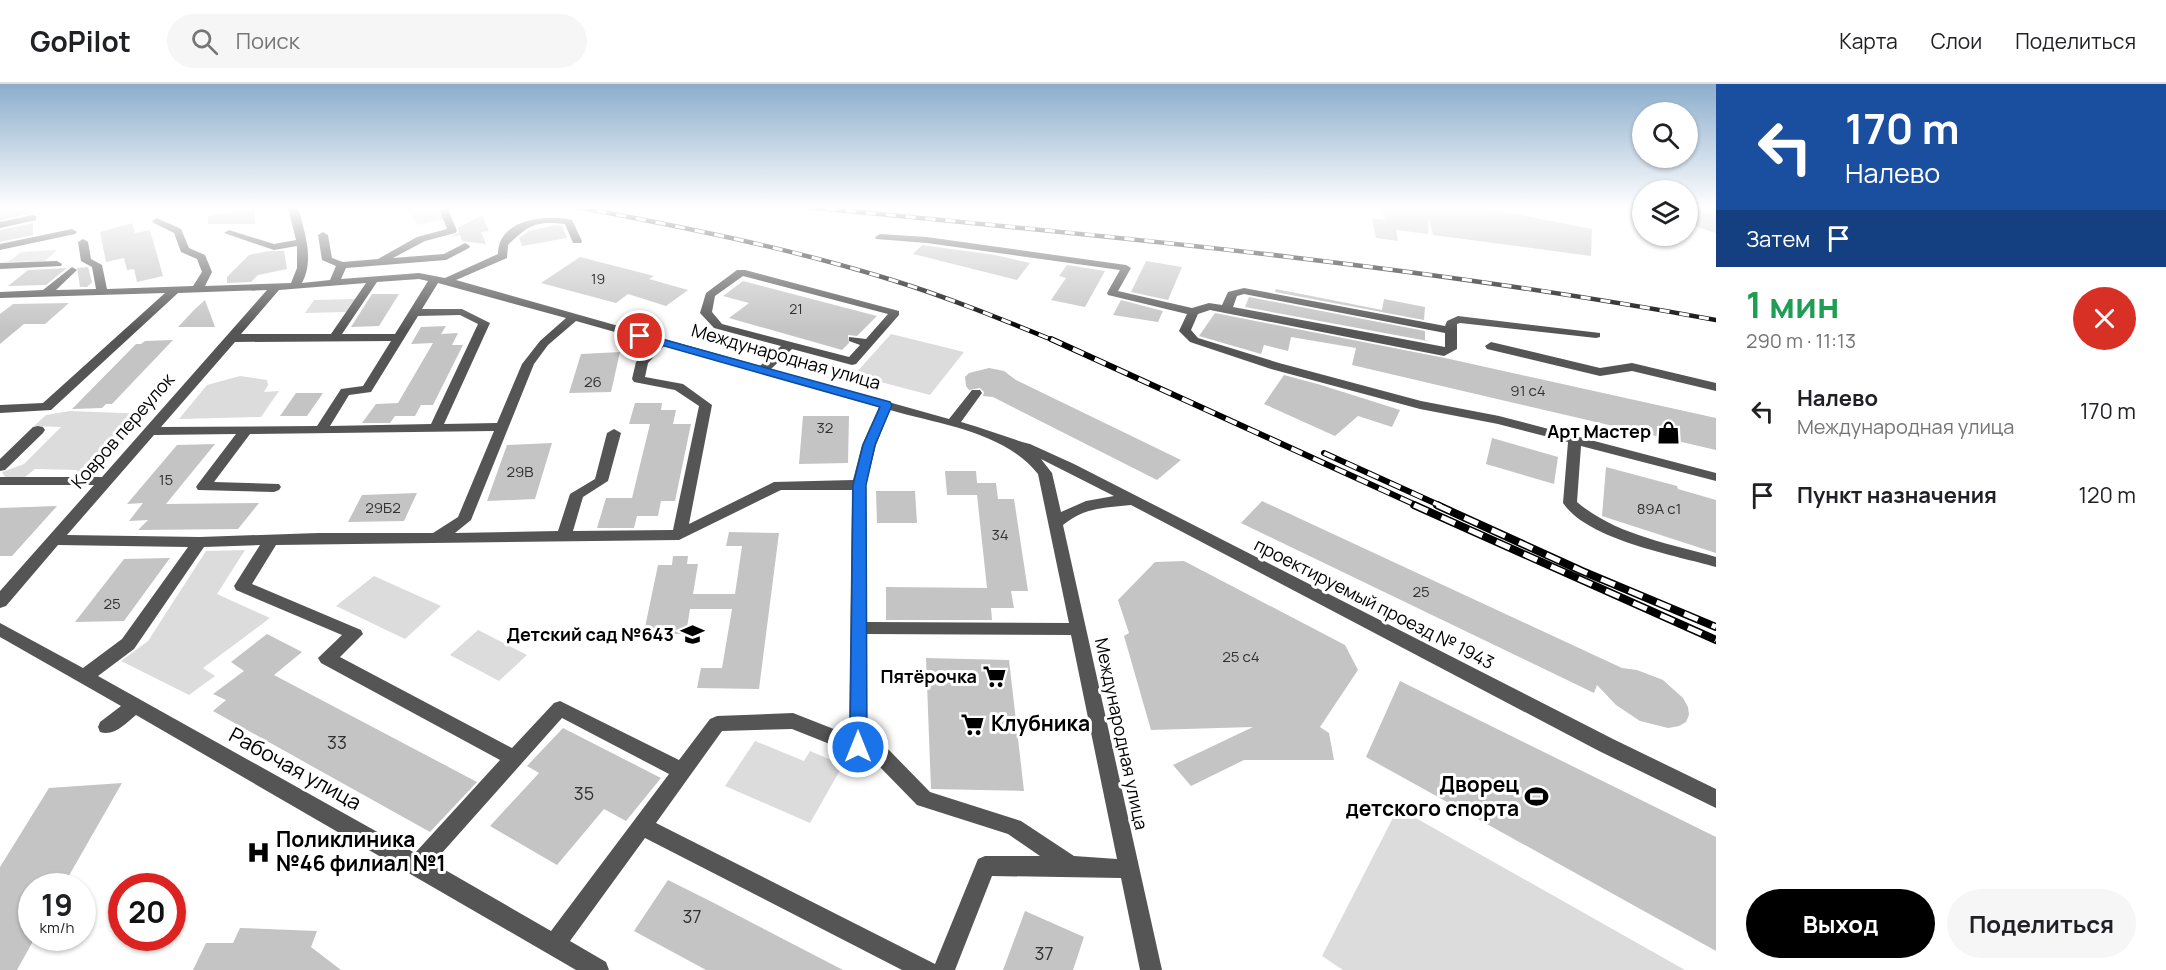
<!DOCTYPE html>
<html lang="ru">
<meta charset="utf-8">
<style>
body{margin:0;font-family:Manrope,sans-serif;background:#f6f6f6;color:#202124;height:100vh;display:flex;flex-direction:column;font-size:22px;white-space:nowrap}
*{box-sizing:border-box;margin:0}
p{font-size:20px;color:#757577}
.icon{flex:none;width:33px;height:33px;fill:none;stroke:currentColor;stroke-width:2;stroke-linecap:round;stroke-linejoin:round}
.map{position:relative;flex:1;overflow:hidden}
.drawer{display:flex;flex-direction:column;background:#fff;width:450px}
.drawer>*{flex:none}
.banner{background:#1a4fa0;color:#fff;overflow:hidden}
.buttons{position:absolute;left:1632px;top:18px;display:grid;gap:12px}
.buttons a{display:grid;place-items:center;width:66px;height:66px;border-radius:50%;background:#fff;box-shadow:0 2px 4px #0004;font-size:30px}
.speed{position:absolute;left:18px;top:789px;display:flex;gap:12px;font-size:30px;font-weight:700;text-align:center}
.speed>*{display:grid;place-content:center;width:78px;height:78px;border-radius:50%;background:#fff;box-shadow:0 2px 4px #0004;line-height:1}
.speed small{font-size:15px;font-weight:400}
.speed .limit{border:9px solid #d22;background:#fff;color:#111}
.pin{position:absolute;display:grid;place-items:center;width:51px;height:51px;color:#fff;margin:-26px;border:3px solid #fff;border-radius:50%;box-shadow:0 2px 6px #0007}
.me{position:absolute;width:66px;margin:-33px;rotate:0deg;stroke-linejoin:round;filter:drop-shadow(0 0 4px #0008)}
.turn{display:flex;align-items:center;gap:21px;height:126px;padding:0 30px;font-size:27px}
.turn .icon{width:78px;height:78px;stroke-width:2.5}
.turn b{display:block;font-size:42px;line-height:51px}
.then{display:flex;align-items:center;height:57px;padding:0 30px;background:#0003;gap:12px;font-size:22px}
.round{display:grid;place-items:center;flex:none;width:63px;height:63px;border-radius:32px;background:#f6f6f6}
.overview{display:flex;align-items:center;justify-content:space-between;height:102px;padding:0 30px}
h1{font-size:36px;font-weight:700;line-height:45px;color:#1e9e55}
.cta{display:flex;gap:12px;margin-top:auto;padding:12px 30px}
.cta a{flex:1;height:69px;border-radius:36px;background:#000;color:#fff;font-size:24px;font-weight:700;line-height:69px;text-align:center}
.cta a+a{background:#f6f6f6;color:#202124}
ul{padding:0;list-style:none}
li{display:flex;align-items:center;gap:18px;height:84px;padding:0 30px}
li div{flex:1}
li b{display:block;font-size:22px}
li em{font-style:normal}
header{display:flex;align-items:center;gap:36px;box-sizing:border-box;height:84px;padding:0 30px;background:#fff;border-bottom:2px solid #e0e0e0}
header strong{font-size:28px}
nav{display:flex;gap:33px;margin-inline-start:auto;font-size:21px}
.search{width:420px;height:54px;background:#f6f6f6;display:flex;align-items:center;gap:15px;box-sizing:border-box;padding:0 21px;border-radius:33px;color:#757577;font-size:22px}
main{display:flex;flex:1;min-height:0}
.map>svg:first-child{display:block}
.green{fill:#dcdcdc}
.building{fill:#c4c4c4}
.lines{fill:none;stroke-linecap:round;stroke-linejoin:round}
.minor{fill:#555;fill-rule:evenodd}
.rail-far2-casing{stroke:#000;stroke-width:4.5}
.rail-far1-casing{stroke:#000;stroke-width:6}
.rail-casing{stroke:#000;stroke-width:8}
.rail-far2{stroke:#fff;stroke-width:3;stroke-dasharray:10;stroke-linecap:butt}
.rail-far1{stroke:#fff;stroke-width:4;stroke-dasharray:12;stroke-linecap:butt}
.rail{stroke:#fff;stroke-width:5;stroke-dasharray:15;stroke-linecap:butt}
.route{fill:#1a73e8;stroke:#114b97;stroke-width:1.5}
.labels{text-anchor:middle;stroke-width:6;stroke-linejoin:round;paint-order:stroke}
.far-number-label{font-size:14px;fill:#313131}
.number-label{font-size:15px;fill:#313131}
.street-label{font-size:18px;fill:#000;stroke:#fff}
.poi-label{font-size:18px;font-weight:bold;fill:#000;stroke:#fff;text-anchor:end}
.near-number-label{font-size:18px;fill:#313131}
.near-poi-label{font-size:21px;font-weight:bold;fill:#000;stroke:#fff;text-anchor:start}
.near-street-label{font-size:21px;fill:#000;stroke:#fff}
</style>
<header>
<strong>GoPilot</strong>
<div class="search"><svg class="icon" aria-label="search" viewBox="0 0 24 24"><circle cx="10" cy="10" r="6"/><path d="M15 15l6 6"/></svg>Поиск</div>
<nav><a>Карта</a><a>Слои</a><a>Поделиться</a></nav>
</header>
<main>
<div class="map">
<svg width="1716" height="886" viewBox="0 0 1716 886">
<rect width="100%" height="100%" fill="#fff"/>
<path class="green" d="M407,123H437L445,135L417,141Z
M57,166L45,177L8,178L21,168Z
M355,215L346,228L305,229L314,216Z
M891,250L964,268L930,311L854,291Z
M240,292L267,296L268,301L264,308L279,307L261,333L179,335L207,301Z
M70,327L148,330L92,393H72L77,386L35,385L25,393H5L2,388L24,380L61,343L34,342L46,331Z
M245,466L217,510L270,534L203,584L215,592L189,611L121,577L148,557L206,467Z
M374,492L441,522L405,555L336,522Z
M478,546L527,571L499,597L450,571Z
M755,657L804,677L810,667L843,681L810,739L725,702Z
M1398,724L1685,886H1343L1322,872Z"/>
<path class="building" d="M0,123H32V129L0,136Z
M1382,123H1480L1592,145L1591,172L1433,151L1429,134L1428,150L1396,146L1398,157L1376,154L1372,134L1385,136Z
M1688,123L1716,131V149L1688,140Z
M254,124L255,140H208V132Z
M482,131L489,147L481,148L486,160L462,157L460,151L450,153L459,149L458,144Z
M33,139V151L0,158V146Z
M132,139L135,149L150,146L163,192L137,198L134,185L127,186L124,174L106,178L100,148Z
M555,141L562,142L567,154L522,162L519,154L529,147Z
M922,161L995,171L1030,179L1017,196L913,170Z
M269,167H284L287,185L258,191L251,198L227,199V193L249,171Z
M580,173L654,192L649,195L688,206L666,222L628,210L616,219L541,199Z
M1146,177L1182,183L1168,216L1131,208Z
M1067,181L1105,187L1085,223L1051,216L1066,194L1059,192Z
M88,183L92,198L87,203H80L77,184Z
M67,184L46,201L8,202L28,186Z
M743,197L877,232L857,252L848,251L849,259L842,266L729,234L749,219L723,212Z
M1276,205L1382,226L1384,215L1425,223L1424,236L1275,208Z
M372,210H399L379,242L351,243Z
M1249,213L1425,247V256L1433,258L1245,223Z
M205,216L215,243H178L194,226Z
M1121,216L1163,227L1158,238L1113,231Z
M69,219L45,240H24L0,260V230L13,220Z
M1215,229L1445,274L1716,334V366L1352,281L1356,264L1291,253L1288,267L1264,261L1261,270L1199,252Z
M446,242L441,250L458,249L452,261H463L433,321H421L415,332H395L390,339H362L376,320L398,319L433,259L411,260L421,243Z
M173,256L112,320H106L102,324L72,325L136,260H141L145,257Z
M620,268L611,308L569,309L581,270Z
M989,284L1004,287L1016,296L1181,376L1157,396L993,313L983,312L984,308L980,304L969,306L966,302L965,293L969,289Z
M1284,291L1321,301L1400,326L1392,343L1358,332L1335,352L1264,320Z
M296,309H323L307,332H280Z
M635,319H662L661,326H676L673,340H691L675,417H661L658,432H637L634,444H597L606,414H632L650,340H629Z
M803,332H849L848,379L799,380Z
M1492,354L1558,373L1554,400L1486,380Z
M552,359L535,415L487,417L507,361Z
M215,360L166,420L259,419L238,445L138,446L148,436L129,437L143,419L127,420L177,361Z
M1606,383L1677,402L1678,405L1716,416V469L1602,432Z
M945,387H976L977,399H996L998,415H1014L1028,507H1011L1014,524H991L992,536H886V503L987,504L977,411H947Z
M876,407H915L917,439H877Z
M417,409L404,437L348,438L362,411Z
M1262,417L1622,584L1637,586L1663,596L1683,614L1688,623L1689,631L1686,638L1679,642L1668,644L1640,637L1616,621L1597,601L1594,609L1241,439Z
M57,422L12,472H0V424Z
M729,448L779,449L759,605L697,604L701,584H722L732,525H690L686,550H674L673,556H653L654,548H644L658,481H672L673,472H688L687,480H698L693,510H735L742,462H726Z
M170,474L124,537L75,538L124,475Z
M1184,477L1345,561L1358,586L1320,643L1329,649L1334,676H1244L1191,702L1173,681L1253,643L1151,646L1124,552L1129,549L1118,516L1155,478Z
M267,550L302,568L274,591L477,698L430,748L213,627L226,616L213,610L244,587L231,578Z
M926,574L1009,576L1024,707L931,705Z
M1400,597L1716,753V867L1366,673Z
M563,644L661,694L626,737L604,725L557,781L490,742L539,689L527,682Z
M122,699L63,802H32V859L17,886H0V783L49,704Z
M668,796L714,819L843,886H706L634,847Z
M1025,827L1084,853L1073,886H1003Z
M240,844L317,847L311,863L341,886H193L206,859H233Z"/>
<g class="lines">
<path class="minor" d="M288,123H298C304,147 315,175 302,199L330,196L336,182L322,176L318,151L323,148L328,151L332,174L343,178L378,175L417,153L447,145L440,127L448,125L457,147L455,149L425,157L393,174L444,170L465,159L470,162L469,164L446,176L346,184L341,195L419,189L445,194L498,170C498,135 546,130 572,136L582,157L581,159H573L565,140C535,137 529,141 508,161L507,174L456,196L760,282L781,262L714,244L700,229L706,209L737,186H745L899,227V231L856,280L852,281L792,265L771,285L949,335L972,306H980L982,309L961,338C984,344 1007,354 1030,360L1074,380L1613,655L1716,705V724L1599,667L1131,421C1105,424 1085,423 1063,441L1162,886H1140L1121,794L992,792L955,886H902L645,754L570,857L606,878L609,886H576L136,631C126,639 114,653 100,648L98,643L100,638L121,622L0,553V539L83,584L122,555L188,463L58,461L6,522L0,524V507L94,401H0V393H102L267,206L178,209L51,326L0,329V321L43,319L165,209L0,214V208L43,206L72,183L77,186L56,206L96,205L92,183L81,177L78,158L83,155L88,158L91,175L102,181L107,205L193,202L202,188L197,175L181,168L174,149L154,139L152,137L157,134L181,145L189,164L205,171L212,188L205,202L291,199L297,184V162L274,166L224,149L229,146L274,160L296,156ZM743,192L888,230L866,255L849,253V257L860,261L849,273L722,240L712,228L715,212ZM419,195L428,197L395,250H342L377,198ZM366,199L331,250H241L279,206ZM438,199L566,234L540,257L522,280L497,339L444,340L490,239L462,225H422ZM460,231L478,240L431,340L330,342L349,311L371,308L418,232ZM576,237L654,259L636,278L632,295L634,298L675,306L699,322L673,446L573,447L583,413L608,397L621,349L614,345L607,349L595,395L570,410L558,447L455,449L471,436L534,280L548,261ZM391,257L363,302L341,305L317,342L161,343L235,258ZM664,262L879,323L862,361L853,396L774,398L689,440L712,321L683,300L645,293L648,279ZM890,326C941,341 1003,347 1038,390L1069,539L867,538L866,401L876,361ZM494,347L458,433L433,449H318L200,453L67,451L154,351L236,350L198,400L196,403L198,406L274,408L279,406L281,403L279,400L214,398L250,350ZM1041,375L1114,412L1086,417L1061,428L1052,389ZM781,406H852L849,651L793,629L717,632L710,635L679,676L560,617L554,619L512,664L340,573L363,550L361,546L252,500L276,461L679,456ZM260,461L234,502L236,506L342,551L318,574L321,579L500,676L415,769L98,592L134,565L204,463ZM867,550L1071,551L1117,775L1074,772L1021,737L930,708L889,666L867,658ZM562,634L669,690L551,847L433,779ZM792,645L875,678L917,721L1008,750L1040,772H985L978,775L935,880L656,739L722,647Z
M33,131L36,132V136L0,144V138Z
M72,145L77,148L75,150L0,166V160Z
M880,150L927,153L1126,181L1131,184L1118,207L1192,224L1209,219L1222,221L1228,208L1244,204L1445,242L1447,237L1458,232L1600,249V253L1596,254L1460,239L1457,240V265L1444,272L1210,226L1198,230L1191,246L1198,254L1279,279L1421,317L1499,332L1716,389V397L1581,362L1577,418C1616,451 1668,459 1716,473V483C1674,471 1588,456 1563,419L1568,358L1498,340L1420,325L1271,285L1190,258L1179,247L1187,230L1108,211L1107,209L1120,186L927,159L876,155L875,153ZM1244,210L1445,249V263L1233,223L1237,212Z
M57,177L62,180L61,182L0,185V179Z
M1491,258L1600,284L1632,279L1716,299V307L1632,287L1600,292L1487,265L1485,262Z
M38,342L43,343L45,346L43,349L5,386L0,387V375L33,343Z"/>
<defs>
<path id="rail-far2" d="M577,123C683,143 789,164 892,196C947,213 1001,235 1055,257
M806,123C1111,152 1415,181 1716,236"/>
<path id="rail-far1" d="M1051,255L1418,422
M1324,369L1441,422"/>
<path id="rail" d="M1414,421L1716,556
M1437,421L1582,487L1716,543"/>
</defs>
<use href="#rail-far2" class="rail-far2-casing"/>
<use href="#rail-far1" class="rail-far1-casing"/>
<use href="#rail" class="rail-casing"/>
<use href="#rail-far2" class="rail-far2"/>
<use href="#rail-far1" class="rail-far1"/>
<use href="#rail" class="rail"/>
</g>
<linearGradient id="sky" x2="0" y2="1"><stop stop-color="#8cadcc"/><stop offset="0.5" stop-color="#fff"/><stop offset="1" stop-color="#fff" stop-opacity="0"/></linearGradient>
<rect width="1716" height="247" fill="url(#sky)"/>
<path class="route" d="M640,249L890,318L892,321L875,361L866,401L867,663L865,668L858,670L852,668L850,663L853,401L863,361L880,323L636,254V250Z"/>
<defs>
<symbol id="shop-bare" viewBox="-9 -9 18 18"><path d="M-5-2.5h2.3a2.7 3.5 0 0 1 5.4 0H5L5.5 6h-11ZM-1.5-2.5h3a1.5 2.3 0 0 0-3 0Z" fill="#000" stroke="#fff" stroke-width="2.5" paint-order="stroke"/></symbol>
<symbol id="school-bare" viewBox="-9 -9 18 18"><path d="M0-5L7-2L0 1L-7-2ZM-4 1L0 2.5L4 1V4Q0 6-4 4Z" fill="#000" stroke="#fff" stroke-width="2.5" paint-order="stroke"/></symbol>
<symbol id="supermarket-bare" viewBox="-9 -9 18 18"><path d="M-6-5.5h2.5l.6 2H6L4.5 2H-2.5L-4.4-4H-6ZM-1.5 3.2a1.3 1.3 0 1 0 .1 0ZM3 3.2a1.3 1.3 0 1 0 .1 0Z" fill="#000" stroke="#fff" stroke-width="2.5" paint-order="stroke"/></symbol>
<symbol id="stadium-bare" viewBox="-9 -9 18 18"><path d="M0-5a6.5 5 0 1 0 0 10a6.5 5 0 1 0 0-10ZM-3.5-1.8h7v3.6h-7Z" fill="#000" stroke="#fff" stroke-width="2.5" paint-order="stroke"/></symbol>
<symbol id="hospital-bare" viewBox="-9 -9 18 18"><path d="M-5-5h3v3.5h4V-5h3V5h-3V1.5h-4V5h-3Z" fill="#000" stroke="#fff" stroke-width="2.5" paint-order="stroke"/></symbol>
</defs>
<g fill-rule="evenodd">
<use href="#shop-bare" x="1652" y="332" width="33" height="33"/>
<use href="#school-bare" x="676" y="534" width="33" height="33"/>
<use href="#supermarket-bare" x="978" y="576" width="33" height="33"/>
<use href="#supermarket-bare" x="956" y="624" width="33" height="33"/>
<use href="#stadium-bare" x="1520" y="696" width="33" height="33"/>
<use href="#hospital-bare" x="242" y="752" width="33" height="33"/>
</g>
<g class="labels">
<g class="far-number-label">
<text x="598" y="200">19</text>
<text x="796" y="230">21</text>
</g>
<g class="number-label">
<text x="593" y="303">26</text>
<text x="1528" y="312">91 с4</text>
<text x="825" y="349">32</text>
<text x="520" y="393">29В</text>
<text x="166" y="401">15</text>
<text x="383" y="429">29Б2</text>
<text x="1659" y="430">89А с1</text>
<text x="1000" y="456">34</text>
<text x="1421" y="513">25</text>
<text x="112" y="525">25</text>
<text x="1241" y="578">25 с4</text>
</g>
<g class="street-label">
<text transform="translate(786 273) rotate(16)" y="6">Международная улица</text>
<text transform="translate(123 347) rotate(-49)" y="6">Ковров переулок</text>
<text transform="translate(1374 520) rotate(27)" y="6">проектируемый проезд № 1943</text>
<text transform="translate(1121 650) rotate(78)" y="6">Международная улица</text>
</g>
<g class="poi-label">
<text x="1651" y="354">Арт Мастер</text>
<text x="674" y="557">Детский сад №643</text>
<text x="977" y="599">Пятёрочка</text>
</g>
<g class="near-number-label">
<text x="337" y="665">33</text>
<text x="584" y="716">35</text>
<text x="692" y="839">37</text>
<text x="1044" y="876">37</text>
</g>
<g class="near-poi-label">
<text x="991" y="647">Клубника</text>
<text x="1519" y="708" text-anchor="end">Дворец<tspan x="1519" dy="24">детского спорта</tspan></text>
<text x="276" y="763">Поликлиника<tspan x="276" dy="24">№46 филиал №1</tspan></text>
</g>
<g class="near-street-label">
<text transform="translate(295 685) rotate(29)" y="7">Рабочая улица</text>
</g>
</g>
</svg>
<div class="buttons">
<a><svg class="icon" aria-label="search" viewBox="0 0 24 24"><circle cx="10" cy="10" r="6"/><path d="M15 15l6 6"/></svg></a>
<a><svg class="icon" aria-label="layers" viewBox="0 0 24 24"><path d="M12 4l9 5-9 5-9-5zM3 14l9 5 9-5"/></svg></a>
</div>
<div class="speed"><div>19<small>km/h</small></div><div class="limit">20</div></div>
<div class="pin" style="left:640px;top:252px;background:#d93025"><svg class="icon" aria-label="arrive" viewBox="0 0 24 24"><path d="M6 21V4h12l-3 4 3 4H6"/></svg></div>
<svg class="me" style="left:858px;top:663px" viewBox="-20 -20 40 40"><circle r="17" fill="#1a73e8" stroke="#fff" stroke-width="3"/><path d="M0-11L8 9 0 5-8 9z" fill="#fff"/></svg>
</div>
<section class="drawer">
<div class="banner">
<div class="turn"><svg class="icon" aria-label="left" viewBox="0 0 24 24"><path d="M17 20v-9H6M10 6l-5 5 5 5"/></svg><div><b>170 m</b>Налево</div></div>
<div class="then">Затем<svg class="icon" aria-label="arrive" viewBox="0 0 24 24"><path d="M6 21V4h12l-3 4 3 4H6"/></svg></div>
</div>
<div class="overview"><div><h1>1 мин</h1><p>290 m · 11:13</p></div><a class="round" style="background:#d93025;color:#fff"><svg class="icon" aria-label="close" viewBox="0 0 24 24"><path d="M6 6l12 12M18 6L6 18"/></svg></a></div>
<ul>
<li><svg class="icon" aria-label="left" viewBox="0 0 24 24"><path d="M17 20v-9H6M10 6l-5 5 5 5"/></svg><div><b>Налево</b><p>Международная улица</p></div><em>170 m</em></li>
<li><svg class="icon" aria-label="arrive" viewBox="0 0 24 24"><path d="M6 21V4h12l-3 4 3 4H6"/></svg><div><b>Пункт назначения</b></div><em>120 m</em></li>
</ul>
<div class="cta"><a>Выход</a><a>Поделиться</a></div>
</section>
</main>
